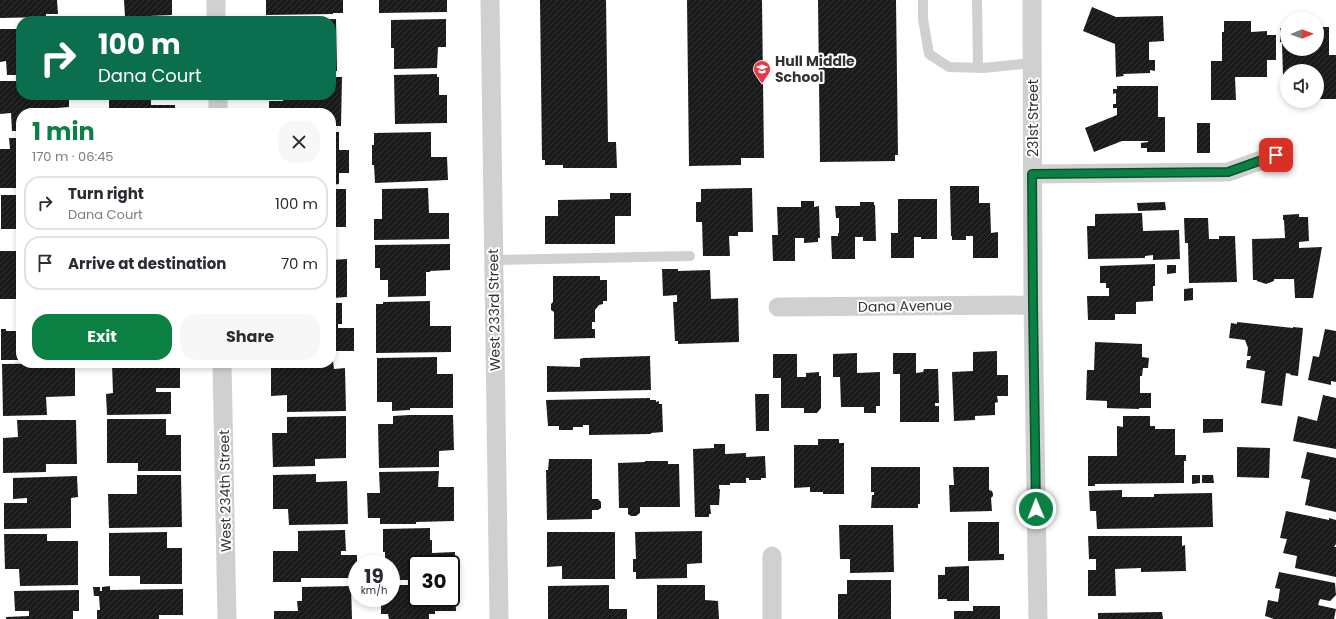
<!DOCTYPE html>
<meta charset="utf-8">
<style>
body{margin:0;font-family:Poppins,sans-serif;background:#f7f7f7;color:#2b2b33;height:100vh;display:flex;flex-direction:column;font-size:15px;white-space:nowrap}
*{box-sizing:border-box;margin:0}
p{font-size:13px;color:#7c7c81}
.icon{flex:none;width:22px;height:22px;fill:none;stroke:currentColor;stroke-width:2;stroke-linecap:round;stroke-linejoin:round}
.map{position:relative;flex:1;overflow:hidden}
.side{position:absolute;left:16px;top:108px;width:320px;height:260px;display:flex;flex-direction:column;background:#fff;border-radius:16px;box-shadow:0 2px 6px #0003}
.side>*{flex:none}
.top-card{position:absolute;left:16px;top:16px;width:320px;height:84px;border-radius:16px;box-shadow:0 2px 6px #0003;background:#0b6e4f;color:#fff;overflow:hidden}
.needle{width:26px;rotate:89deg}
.controls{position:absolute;left:1280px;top:12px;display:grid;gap:8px}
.controls a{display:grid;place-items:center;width:44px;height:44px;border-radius:50%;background:#fff;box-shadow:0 2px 6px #0003;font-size:20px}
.speed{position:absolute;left:348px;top:555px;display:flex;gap:8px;font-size:20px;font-weight:700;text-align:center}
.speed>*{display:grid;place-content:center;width:52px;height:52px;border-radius:50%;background:#fff;box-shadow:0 2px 6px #0003;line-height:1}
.speed small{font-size:10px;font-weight:400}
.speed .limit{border:2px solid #111;border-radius:6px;background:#fff;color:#111}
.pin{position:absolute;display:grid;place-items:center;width:34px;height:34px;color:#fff;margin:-17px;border-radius:8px;box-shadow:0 2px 6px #0006}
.me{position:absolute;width:44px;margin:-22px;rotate:359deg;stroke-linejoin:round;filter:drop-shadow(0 0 3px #0008)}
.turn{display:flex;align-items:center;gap:14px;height:84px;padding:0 16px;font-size:18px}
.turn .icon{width:52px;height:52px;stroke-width:2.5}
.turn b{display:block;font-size:28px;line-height:34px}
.round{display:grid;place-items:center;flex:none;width:42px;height:42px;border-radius:16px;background:#f7f7f7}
.headline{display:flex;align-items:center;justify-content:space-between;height:68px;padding:0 16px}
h1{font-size:24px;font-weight:700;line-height:30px;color:#0b8043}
.action{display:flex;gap:8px;margin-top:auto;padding:8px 16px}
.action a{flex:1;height:46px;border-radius:16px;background:#0b8043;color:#fff;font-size:16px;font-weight:700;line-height:46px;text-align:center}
.action a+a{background:#f7f7f7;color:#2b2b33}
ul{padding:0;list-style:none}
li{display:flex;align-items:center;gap:12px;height:54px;margin:0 8px 6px;padding:0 8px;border:2px solid #e1e1e2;border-radius:16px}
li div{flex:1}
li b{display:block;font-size:15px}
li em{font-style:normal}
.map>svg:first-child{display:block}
.building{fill:url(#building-hatch)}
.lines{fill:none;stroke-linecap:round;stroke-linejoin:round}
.service{stroke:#d0d0d0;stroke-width:10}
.minor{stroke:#d0d0d0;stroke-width:19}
.route-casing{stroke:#07532c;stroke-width:10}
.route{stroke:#0b8043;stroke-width:7}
.labels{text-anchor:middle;stroke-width:4;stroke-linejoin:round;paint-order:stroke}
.poi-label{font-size:14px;font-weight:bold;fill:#333;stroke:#fff;text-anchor:start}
.street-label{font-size:14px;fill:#333;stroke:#fff}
</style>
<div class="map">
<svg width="1336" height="619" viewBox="0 0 1336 619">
<defs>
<pattern id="building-hatch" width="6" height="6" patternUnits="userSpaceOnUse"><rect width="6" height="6" fill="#1a1a1a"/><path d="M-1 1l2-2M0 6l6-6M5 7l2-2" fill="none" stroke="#333"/></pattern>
</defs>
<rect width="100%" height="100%" fill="#fff"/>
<path class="building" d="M0,0H57L58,14H46V17L0,18Z
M124,0H172V15L125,17Z
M266,0H343V13H333V14L266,15Z
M379,0H447V12L379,13Z
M540,0H606L608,142H616L617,168H563V165H545V160H542Z
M687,0H762L764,158H741V165L689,166Z
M818,0H896L898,155H895V161L820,162Z
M1092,7L1116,17L1163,16L1164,41L1149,42V60H1155V71L1150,70V73L1123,74L1124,76L1116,77L1115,44L1083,31Z
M336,19L337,71H331V21H293V20Z
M446,19V47H438L437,68L394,69V48H391V20Z
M1224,21H1251V32L1267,31V35H1276V60H1267V77H1235L1236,100H1211V61H1222V32H1224Z
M1317,27H1329V55H1336V99H1317V71H1287V77H1283L1282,42H1280V28H1287V49H1317Z
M0,29H21V75H7L6,61L0,62Z
M437,74V77H439V95H447V123L395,124L394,75Z
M331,77H342L341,126H331V113H269V101H283V95H331Z
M0,81H21V95H69V107L57,108V113H21V131H12L11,113L0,114Z
M1117,86H1158V117H1165V152H1147V148H1141V143L1148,142V141H1122L1094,152L1085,128L1117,115V108H1113V104H1116V93L1113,94V89H1117Z
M102,95H165V98H151V105H175V113H109V99H102Z
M1197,123H1210V153H1197Z
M331,132H339V150H349V173H339V184L331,185Z
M431,132V157H447L448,180L375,183L374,165H372V145H374V133Z
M9,138H21V188H0V149H10Z
M950,186H979V203H990L991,233L998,232V258H973V236H966V240H952V236H951Z
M428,188L429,213H449V239L374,240V219H382V189Z
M752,188L753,232H738V236H729L730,256H703L702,222H696V202H701V189Z
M331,189H346V227H331Z
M610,193H631V216H615V244H545V216H558V200L610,199Z
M1,195H21V245H16V229H1Z
M898,199H937V239H921V237H914V258H891V233H898Z
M801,201H814V207L819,206L820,238H818V242L804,243V238H795V261H773L772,235H778L777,207H801Z
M860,202H874V205H875L876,241H863V237H855V259H832L831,236H838V233H839V218H836L835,206H860Z
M1165,202L1166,210L1138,211L1137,203Z
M1142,213L1143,231L1179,230L1180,259L1153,260V255L1145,256V258L1088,259L1087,226H1095V214Z
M1299,214V217H1308L1309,241L1299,242V248L1322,247L1313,298H1295L1294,279H1274V281L1266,284L1257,281V280H1253L1252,239L1285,238L1284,220H1283V215Z
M1184,218H1208L1209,239H1219V236H1235L1237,282L1189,283L1188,243H1185Z
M450,244V270L430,271V272H426V296L388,297V280H380V268H375V245Z
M0,251H21V299H0Z
M347,259V297L331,298V260Z
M1155,264V286H1153V301L1136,302V314H1115V320H1088L1087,296H1109V288H1106V283H1100V266Z
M1167,265H1176V273L1167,274Z
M662,269H678V271L710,270L711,299L738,298L739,342L678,344V341H675L673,302H677V295L663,296Z
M553,276H600V280H607V301H603V304L599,305L595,310V322H592V329H595V338L554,339V312L551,310V304L553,302Z
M1193,288V300L1184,301V289Z
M430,301V326H451V352L376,353V304H383V302Z
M331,303H342V324H338V328H354V351H331Z
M1237,322L1293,328V327L1303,328L1298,376L1290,375L1291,374L1286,373L1282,406L1261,403L1265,371L1246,368L1247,360H1250L1251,356H1247L1248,348L1245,340L1229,338L1231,323L1237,324Z
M1,329H6V331H21V360H1Z
M1325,329L1336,331V382L1331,381V385L1308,380L1313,356L1319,357Z
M1095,342L1142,344V357L1149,358L1148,368H1143L1142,376H1140V393H1151V408H1139V409L1107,408V401L1086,400L1087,370H1094Z
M997,351V375H1008V396H997L998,402L995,403V415L975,416V420L954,421L952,372L973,371V352Z
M857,353V373L880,372V406H876V413H864V407H841L840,377H833V354Z
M893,353H916V373L923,372L924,369H938L939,403H935V406H939V422H900V374H893Z
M773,354H797V377H806V373L819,372V376H821V408L817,413H804V408H781V378H773Z
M650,356L651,390L547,392V366L580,367V359L583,358Z
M437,357V374H453V408H410V410L392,411V402H377V358Z
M331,361H333L334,369L345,368L346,411L287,412V395L271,396V363H331Z
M75,363V396L46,397L47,415L3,416L2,364Z
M112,363H180V388H156V392H171V414L107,415L106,394L113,393Z
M755,394H769V431H756Z
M1323,395L1336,398V449L1293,441L1298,416L1317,421Z
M650,398V400H656V402L659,401V404H662L663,432L651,433V434L589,435V425H583V427H573V430H559V426H548L546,400Z
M409,415H453L454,450L439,451V467L379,468L378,424H393V416Z
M346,416V458L315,459V466L273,467L272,433H287V417Z
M1123,416H1150V426H1155V429H1175V455H1186V461H1184V483L1095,484V486H1088V456H1117V426L1123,427Z
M107,419H166V435H181V471H138V463H107Z
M1203,419H1223V432L1203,433Z
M17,420H76L77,464H46V472L3,473V438L18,437Z
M818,439H839V443H844V494H823V492H810V487L794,488V445H818Z
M714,444H725V454L746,453V457L765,456L766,478H761V480H749V478H746V483H730V485H719V489H720L719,505H710L711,514H709V517H695L693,449L714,448Z
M1237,447L1270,448L1269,478L1237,477Z
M1307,452L1336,458V512L1305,505L1310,480L1301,478Z
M549,459H592V499H598L601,502V508L598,510H592V519L547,520L546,470H548Z
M645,461H668V464H679L680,507H640V513L636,516H631L628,514V508H619L618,463L645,462Z
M871,467H920V504H918V508H871L872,495H874V492H871Z
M953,467H989V490L992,491L993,494V496L991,498L992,511L950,512L949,485H954Z
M439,471L438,487H454V521L416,522V524H380V518H368L367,493H380L379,472Z
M316,474V482L347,481L348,524L289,525L288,509H273V475Z
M137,475H181L182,527L109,528L108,494H137Z
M1192,475H1200V483L1192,484Z
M1202,475H1213L1214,483H1202Z
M77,476L78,497L71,498V528L4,529V503H27V498L13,499V478Z
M1122,490V497H1154V494L1212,493L1213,527L1097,529L1096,511H1090L1089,491Z
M1286,511L1329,520V518L1336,520V544L1334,547H1336V577L1295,568L1297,556L1283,553L1287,539L1280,538Z
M968,522H999V554H1004V560L968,561Z
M839,525H893L894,572L850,573V559H840Z
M430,528V540H432V553L455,552V579L451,580V564H417V580H391V564H385V552H383V529Z
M345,530L346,551H341V555H357V578H301V582H273V551H298V531Z
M702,531V563L687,564V578L636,579V572H633V559H636L635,532Z
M167,532V548H182V584H140V576H109V533Z
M547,532H615V579H562V566L547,567Z
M4,534H47V541H78V585L20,586L19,569H5Z
M1088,536H1182V546L1185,545L1186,571L1141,572V568L1115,569L1116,596H1088V570H1096V559H1089Z
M969,566V601H947V599H938V575H945V567Z
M1279,572L1335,583L1336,595L1330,601L1320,599L1318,605L1336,609L1334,619H1274L1265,616L1268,600L1278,602L1280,589L1275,588Z
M847,580H891V619H838V594H847Z
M391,585H417V598H451V585H455L456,611H435V614H429V619H389L388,614H381V598H391Z
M609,585V609H627V619H548V586Z
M657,585H705V600L718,601L719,619H657Z
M110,586V590L183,589V615H159V619H97V610H100L99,596H94L93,587H100V591H102V587Z
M351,586L352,619H274V611H298L297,601H302V587Z
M79,590V611H73V619H6V617L29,616V611H15L14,591Z
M973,606H1000V619H954V611H973Z
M1162,612L1163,619H1098V613Z"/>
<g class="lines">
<path class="service" d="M923,0V19L929,54L949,67L983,68L1032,63
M977,0L978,68
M493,260L690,256"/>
<path class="minor" d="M216,0V21
M490,0L499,619
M1032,0L1033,305L1038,619
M218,95V113
M1033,174L1228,172L1276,155
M778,307L1033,305
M222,363L227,619
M772,556V619"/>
</g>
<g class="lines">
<defs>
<path id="route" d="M1036,509L1033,305L1032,174L1228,172L1276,155"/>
</defs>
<use href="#route" class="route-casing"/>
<use href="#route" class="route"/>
</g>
<defs>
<symbol id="school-pin" viewBox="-11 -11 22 30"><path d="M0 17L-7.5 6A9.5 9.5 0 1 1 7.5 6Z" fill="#e63946" stroke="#fff"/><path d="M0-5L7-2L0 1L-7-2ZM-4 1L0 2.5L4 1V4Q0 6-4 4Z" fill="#fff"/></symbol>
</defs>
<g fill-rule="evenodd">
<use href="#school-pin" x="752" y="59" width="20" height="27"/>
</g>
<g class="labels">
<g class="poi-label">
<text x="775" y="66">Hull Middle<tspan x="775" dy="16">School</tspan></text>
</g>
<g class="street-label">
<text transform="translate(1033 118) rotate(-90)" y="5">231st Street</text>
<text transform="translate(905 306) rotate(-1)" y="5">Dana Avenue</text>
<text transform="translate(494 310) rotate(-91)" y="5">West 233rd Street</text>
<text transform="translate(225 491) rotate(-91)" y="5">West 234th Street</text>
</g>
</g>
</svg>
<div class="controls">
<a><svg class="needle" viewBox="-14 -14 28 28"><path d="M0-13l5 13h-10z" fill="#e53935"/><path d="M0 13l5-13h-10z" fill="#7c7c81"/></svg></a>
<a><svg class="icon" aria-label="sound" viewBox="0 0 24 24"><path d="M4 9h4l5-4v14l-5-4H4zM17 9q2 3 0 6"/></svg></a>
</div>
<div class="speed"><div>19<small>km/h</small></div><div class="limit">30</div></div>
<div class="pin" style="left:1276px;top:155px;background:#d93025"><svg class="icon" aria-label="arrive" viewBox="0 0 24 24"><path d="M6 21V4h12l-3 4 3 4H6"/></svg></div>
<svg class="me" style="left:1036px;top:509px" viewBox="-20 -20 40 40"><circle r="17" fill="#0b8043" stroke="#fff" stroke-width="3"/><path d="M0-11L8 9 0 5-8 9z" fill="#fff"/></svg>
<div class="top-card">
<div class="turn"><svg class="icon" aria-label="right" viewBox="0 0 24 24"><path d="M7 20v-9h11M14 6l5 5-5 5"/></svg><div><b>100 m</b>Dana Court</div></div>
</div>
<section class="side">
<div class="headline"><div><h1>1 min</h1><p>170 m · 06:45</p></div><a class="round"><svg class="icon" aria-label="close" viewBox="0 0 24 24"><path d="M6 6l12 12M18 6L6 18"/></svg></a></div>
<ul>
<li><svg class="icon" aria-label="right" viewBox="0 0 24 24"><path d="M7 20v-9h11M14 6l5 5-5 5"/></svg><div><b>Turn right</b><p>Dana Court</p></div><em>100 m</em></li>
<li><svg class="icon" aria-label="arrive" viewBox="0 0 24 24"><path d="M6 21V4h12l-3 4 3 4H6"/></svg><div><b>Arrive at destination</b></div><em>70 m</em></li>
</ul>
<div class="action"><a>Exit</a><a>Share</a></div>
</section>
</div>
